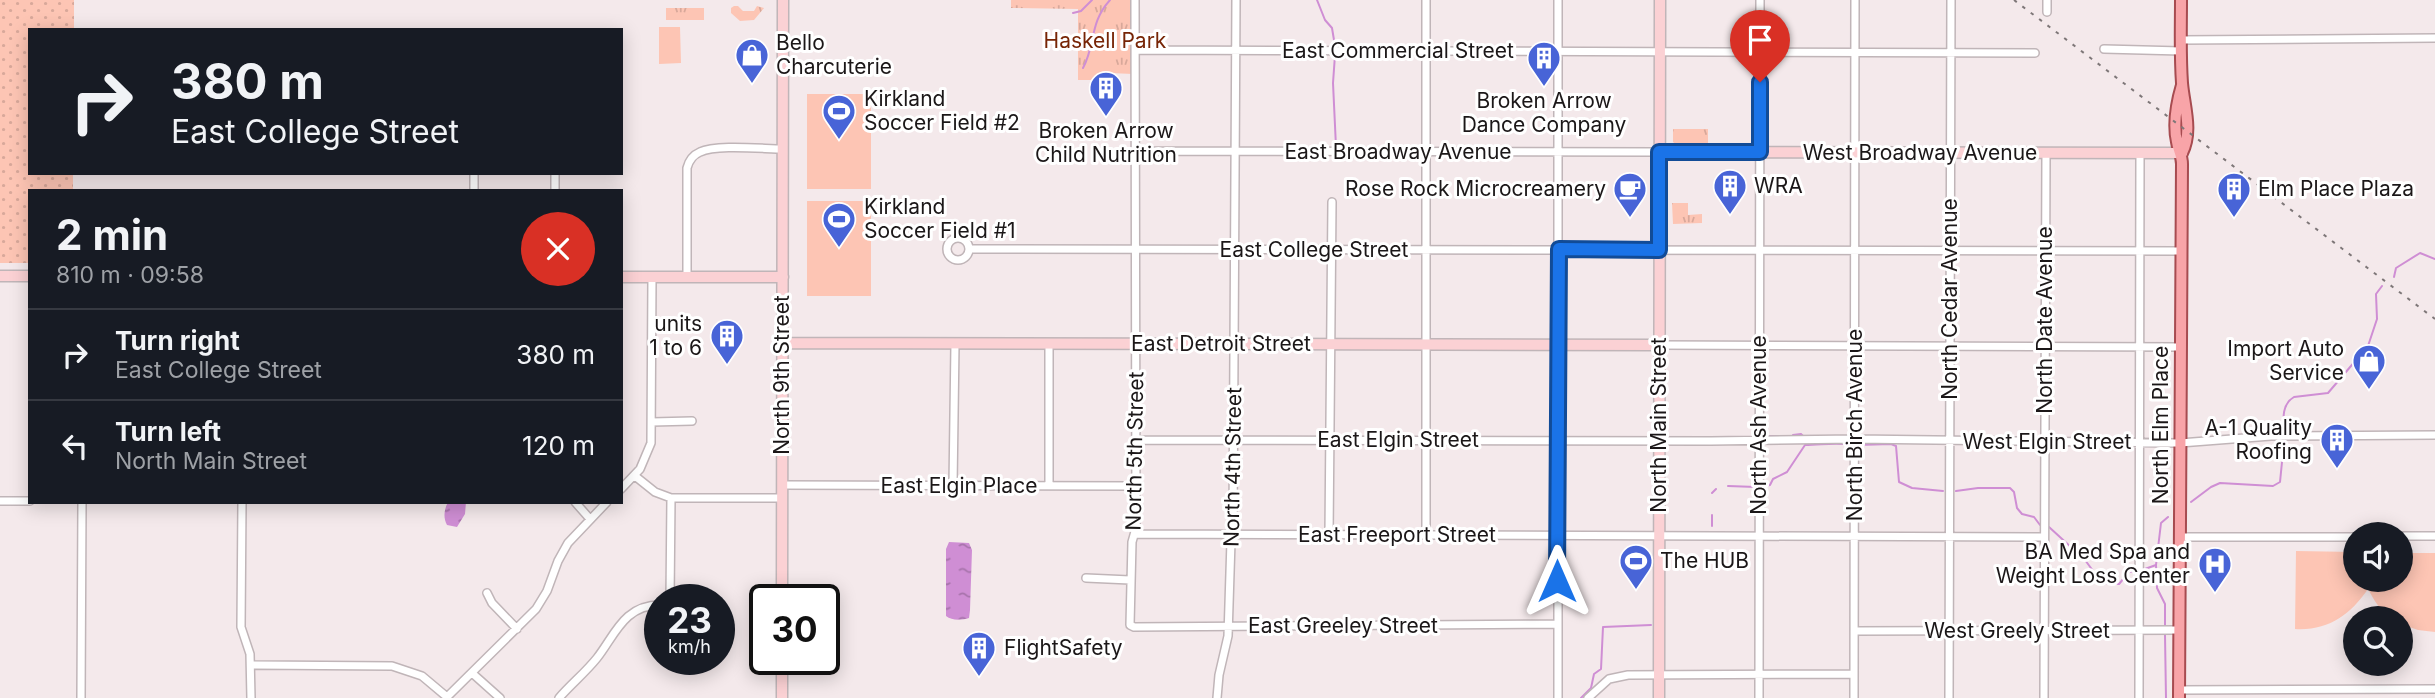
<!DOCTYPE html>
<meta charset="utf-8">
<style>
body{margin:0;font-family:Inter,sans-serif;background:#242831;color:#f1f3f6;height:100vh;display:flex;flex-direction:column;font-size:26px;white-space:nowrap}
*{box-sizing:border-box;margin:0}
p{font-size:23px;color:#9ea1a6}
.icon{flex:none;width:38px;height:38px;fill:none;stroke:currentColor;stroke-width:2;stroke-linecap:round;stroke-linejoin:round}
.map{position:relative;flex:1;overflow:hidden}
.details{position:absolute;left:28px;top:189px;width:595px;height:315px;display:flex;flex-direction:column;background:#171b24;border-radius:0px;box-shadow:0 4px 18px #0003}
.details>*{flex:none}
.hud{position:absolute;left:28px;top:28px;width:595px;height:147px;border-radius:0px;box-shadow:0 4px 18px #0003;background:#171b24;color:#f1f3f6;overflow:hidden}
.buttons{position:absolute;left:2343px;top:522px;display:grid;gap:14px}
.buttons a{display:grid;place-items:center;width:70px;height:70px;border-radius:50%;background:#171b24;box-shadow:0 4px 18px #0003;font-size:35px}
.speed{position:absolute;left:644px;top:584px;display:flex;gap:14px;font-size:35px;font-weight:700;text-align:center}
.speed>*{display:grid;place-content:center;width:91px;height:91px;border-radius:50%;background:#171b24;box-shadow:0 4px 18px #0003;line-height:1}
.speed small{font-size:18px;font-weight:400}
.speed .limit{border:4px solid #111;border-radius:10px;background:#fff;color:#111}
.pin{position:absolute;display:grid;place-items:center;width:60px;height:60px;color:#fff;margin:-72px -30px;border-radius:50% 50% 50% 0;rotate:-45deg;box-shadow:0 0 7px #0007}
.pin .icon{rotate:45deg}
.me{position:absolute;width:77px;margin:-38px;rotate:0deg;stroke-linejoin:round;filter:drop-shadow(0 0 5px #0008)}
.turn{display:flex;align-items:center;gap:24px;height:147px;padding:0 28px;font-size:32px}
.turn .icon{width:91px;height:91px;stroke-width:2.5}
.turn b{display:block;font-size:49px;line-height:60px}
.round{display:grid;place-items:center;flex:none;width:74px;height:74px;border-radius:37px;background:#242831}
.headline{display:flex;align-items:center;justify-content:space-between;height:119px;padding:0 28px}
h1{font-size:42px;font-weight:700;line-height:52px}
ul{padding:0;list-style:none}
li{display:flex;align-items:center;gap:21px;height:91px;padding:0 28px;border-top:2px solid #363941}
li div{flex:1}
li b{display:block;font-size:26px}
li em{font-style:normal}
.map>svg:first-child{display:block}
.grass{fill:url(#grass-dots)}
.park{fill:url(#park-tufts)}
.pitch{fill:#fdc5b4}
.water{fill:url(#water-ripples)}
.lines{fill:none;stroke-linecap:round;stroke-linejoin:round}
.stream{stroke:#cf8ed4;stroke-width:2}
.street-casing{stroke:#c0b5b8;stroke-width:10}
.secondary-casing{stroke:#c0b5b8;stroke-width:13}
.primary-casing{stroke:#a74b50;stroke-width:14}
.street{stroke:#fff;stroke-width:7}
.secondary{stroke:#fbd1d4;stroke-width:10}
.primary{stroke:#f8a4a8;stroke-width:10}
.rail{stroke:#7e7778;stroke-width:2;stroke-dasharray:3.5 7;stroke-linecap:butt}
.route-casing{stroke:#114b97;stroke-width:18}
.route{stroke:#1a73e8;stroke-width:12}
.labels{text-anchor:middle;stroke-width:6;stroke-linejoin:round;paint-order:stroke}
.park-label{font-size:21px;fill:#772506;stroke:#fff}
.poi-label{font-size:21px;fill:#1b1718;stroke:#fff;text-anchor:start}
.street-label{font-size:21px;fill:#1b1718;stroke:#fff}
</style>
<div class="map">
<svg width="2435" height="698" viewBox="0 0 2435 698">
<defs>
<pattern id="grass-dots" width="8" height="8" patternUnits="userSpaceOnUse" patternTransform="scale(1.75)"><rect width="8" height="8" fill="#fdc5b4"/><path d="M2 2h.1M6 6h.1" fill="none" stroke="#d8a89a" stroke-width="1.8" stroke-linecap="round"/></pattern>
<pattern id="park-tufts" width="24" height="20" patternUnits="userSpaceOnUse" patternTransform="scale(1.75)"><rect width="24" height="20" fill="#fdc5b4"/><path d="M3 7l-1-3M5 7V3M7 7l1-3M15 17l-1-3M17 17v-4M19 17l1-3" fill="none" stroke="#d8a89a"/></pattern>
<pattern id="water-ripples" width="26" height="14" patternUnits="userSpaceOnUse" patternTransform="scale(1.75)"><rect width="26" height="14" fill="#cf8ed4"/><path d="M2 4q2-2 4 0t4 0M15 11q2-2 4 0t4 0" fill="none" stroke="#a773ab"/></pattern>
</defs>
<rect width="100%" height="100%" fill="#f4e9eb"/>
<path class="grass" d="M0,0H74V30H30V173H73V191H30V263H0Z"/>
<path class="park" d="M1011,0H1132L1133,74L1110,73L1109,80H1078V9L1011,8Z
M734,6H738L743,11H754L757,6L764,8L754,20L740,21L731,13V8Z
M666,8H704V20H666Z
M1673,129H1708V143L1706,145H1677L1673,142Z
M1672,203H1688V215L1702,214V223L1673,224Z"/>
<path class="pitch" d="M659,27H680L681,63L659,64Z
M807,94H871V189H807Z
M807,201H871V296H807Z
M2296,551L2355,552L2356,579H2401V553H2435V632L2418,630L2401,624V618C2383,618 2376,603 2368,589C2350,615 2328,631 2295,629Z"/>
<path class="water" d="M448,502H466L465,514L457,527L447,525C443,517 444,510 448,502Z
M949,542L969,543L972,550L970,610L969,618C962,620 952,621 946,616V549Z"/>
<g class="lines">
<path class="stream" d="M1317,0L1325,20L1332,28L1335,46
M1073,13L1081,11L1092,0
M1335,55L1333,83L1336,147
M1083,68C1096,44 1089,23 1110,0
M2394,277L2396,268L2420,253L2435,259
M2284,430C2283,418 2282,404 2294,397L2328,393L2368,346L2377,319L2376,294L2382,286
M1793,435L1801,434L1804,437
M1769,436H1786
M1857,445L1891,444L1896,446L1899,482L1912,488L1943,491
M1728,486L1756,487
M1763,487L1770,485L1773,479L1787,472L1805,445C1821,445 1837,442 1852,445
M1956,491L1978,488H2010L2014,492L2017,508L2022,514L2034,517L2040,525
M1712,493L1716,489
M2191,502L2211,487L2220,483L2273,486L2280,482L2284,442
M1712,515V526
M2049,527L2085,560L2102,583L2119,584L2129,572L2134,571
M2142,570L2156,565
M2165,625V604L2157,588L2156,565L2161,523L2168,517
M2165,635L2166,698
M1581,698L1591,688L1594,674L1601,669L1603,627L1651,625"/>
<defs>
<path id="street" d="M1135,0L1136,528L1132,542L1130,625L1134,627L1557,624
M2047,0V12
M2181,40L2435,38
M2104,49L2181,51
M1136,50L2035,53
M1137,151L1659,152
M555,173V191
M474,191V173
M947 249a11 11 0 1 1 22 0a11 11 0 1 1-22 0Z
M969,249L2181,251
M687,277V168C689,160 693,155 700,152C716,144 764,149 783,149
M1659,345L2180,347
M652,422L692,421
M1136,440L1711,441L1855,439L2180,443L2271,436L2435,435
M635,476L655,492L671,498H782
M782,485L1136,486
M953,486L955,344
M1049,486V343
M621,489L640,469L651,443L652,277
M0,501H30
M242,502L241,627L250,654L251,698
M575,502L590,519
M1135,534L2044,537
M1329,535L1332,202
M1426,535V0
M2401,536H2435
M2180,537H2356
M1086,578L1130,580
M487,593L492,603L517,629
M670,600L671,498
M1854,631L2179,630
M251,665L392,666L422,676L447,697
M472,673L500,698
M2179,690L2435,689
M81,698L82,502
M446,698L536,609L547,591L558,561L568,543L607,502
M559,698C571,684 585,673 597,658C615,635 624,605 660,605
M1217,698L1219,675L1228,636L1231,541L1233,527L1236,0
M1558,698V0
M1588,698L1609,679L1628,675L1854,674
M1759,698L1760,0
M1854,698L1855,0
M1949,698L1951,0
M2044,698L2046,153
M2139,698L2140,153"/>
<path id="secondary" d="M1659,152L2182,153
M0,276H30
M621,277H783
M783,343L1659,345
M782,600L783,0
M782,698V660
M1659,698L1660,0"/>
<path id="primary" d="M2181,0C2181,27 2180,55 2182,83C2184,106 2193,131 2182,153
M2179,698L2182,164C2182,155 2178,150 2177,142C2173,124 2177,102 2182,85"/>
</defs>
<use href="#street" class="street-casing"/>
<use href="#secondary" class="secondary-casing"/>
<use href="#primary" class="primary-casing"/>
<use href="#street" class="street"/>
<use href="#secondary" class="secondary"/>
<use href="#primary" class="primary"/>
<path class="rail" d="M2014,0L2435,319"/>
</g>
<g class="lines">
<defs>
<path id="route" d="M1557,581L1559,249L1659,250V152H1760V82"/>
</defs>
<use href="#route" class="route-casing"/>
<use href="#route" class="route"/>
</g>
<defs>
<symbol id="shop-pin" viewBox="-11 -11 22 30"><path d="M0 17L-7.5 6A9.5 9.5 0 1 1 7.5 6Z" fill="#4864d7" stroke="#fff"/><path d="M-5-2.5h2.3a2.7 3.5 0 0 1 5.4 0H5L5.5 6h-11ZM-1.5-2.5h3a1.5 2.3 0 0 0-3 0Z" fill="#fff"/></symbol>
<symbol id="building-pin" viewBox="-11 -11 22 30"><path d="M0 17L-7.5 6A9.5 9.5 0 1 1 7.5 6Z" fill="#4864d7" stroke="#fff"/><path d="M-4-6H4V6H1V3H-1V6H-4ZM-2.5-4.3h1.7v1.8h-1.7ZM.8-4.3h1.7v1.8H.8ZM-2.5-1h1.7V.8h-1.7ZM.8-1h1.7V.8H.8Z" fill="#fff"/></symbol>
<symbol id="stadium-pin" viewBox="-11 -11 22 30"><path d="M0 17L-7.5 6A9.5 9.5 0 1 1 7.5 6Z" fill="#4864d7" stroke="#fff"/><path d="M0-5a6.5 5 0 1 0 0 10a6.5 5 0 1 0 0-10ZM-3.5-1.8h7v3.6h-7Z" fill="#fff"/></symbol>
<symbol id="cafe-pin" viewBox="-11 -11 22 30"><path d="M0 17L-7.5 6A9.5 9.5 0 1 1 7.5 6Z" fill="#4864d7" stroke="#fff"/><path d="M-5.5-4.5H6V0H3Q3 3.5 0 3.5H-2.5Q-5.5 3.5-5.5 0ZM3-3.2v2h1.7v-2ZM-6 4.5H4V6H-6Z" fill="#fff"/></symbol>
<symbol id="hospital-pin" viewBox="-11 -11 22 30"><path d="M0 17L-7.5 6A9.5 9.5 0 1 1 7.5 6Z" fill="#4864d7" stroke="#fff"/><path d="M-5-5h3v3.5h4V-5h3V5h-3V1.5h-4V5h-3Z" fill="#fff"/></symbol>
</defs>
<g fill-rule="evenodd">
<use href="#shop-pin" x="733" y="36" width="38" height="52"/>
<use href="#building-pin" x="1525" y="39" width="38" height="52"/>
<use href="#building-pin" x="1087" y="69" width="38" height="52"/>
<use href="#stadium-pin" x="820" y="92" width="38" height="52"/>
<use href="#building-pin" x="1711" y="167" width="38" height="52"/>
<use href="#cafe-pin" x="1611" y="170" width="38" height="52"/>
<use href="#building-pin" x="2215" y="170" width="38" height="52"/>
<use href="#stadium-pin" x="820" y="200" width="38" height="52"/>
<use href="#building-pin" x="708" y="317" width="38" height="52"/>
<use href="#shop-pin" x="2350" y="342" width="38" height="52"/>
<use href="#building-pin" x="2318" y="421" width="38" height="52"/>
<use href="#stadium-pin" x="1617" y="542" width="38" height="52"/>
<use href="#hospital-pin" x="2196" y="545" width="38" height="52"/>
<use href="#building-pin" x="960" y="629" width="38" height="52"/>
</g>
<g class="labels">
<g class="park-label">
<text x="1105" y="48">Haskell Park</text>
</g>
<g class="poi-label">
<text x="776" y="50">Bello<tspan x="776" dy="24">Charcuterie</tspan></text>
<text x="864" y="106">Kirkland<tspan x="864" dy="24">Soccer Field #2</tspan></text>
<text x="1544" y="108" text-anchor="middle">Broken Arrow<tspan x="1544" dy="24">Dance Company</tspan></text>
<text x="1106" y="138" text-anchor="middle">Broken Arrow<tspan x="1106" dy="24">Child Nutrition</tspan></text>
<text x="1754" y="193">WRA</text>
<text x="1606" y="196" text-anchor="end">Rose Rock Microcreamery</text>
<text x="2258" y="196">Elm Place Plaza</text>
<text x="864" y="214">Kirkland<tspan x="864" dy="24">Soccer Field #1</tspan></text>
<text x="702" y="331" text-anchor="end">units<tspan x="702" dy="24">1 to 6</tspan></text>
<text x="2344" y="356" text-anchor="end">Import Auto<tspan x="2344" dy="24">Service</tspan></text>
<text x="2312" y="435" text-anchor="end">A-1 Quality<tspan x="2312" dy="24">Roofing</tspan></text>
<text x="2190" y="559" text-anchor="end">BA Med Spa and<tspan x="2190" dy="24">Weight Loss Center</tspan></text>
<text x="1660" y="568">The HUB</text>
<text x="1004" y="655">FlightSafety</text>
</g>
<g class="street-label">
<text x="1398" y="58">East Commercial Street</text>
<text x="1398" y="159">East Broadway Avenue</text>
<text x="1920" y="160">West Broadway Avenue</text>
<text x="1314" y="257">East College Street</text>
<text transform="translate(1950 299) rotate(-90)" y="7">North Cedar Avenue</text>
<text transform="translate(2045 320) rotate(-90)" y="7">North Date Avenue</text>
<text x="1221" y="351">East Detroit Street</text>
<text transform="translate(782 375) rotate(-90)" y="7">North 9th Street</text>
<text transform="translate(1659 425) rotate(-90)" y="7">North Main Street</text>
<text transform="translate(1759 425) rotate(-90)" y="7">North Ash Avenue</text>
<text transform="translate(1855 425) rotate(-90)" y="7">North Birch Avenue</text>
<text transform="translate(2161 425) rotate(-90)" y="7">North Elm Place</text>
<text x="1398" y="447">East Elgin Street</text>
<text x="2047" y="449">West Elgin Street</text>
<text transform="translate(1135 451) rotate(-89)" y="7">North 5th Street</text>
<text transform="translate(1233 467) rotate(-89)" y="7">North 4th Street</text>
<text x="959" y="493">East Elgin Place</text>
<text x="1397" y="542">East Freeport Street</text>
<text x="1343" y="633">East Greeley Street</text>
<text x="2017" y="638">West Greely Street</text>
</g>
</g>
</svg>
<div class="buttons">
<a><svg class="icon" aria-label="sound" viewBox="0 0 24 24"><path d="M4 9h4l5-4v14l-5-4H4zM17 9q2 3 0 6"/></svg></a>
<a><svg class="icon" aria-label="search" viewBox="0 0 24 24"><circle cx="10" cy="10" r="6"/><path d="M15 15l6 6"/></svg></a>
</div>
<div class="speed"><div>23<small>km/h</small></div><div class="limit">30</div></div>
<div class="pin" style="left:1760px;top:82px;background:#d93025"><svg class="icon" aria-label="arrive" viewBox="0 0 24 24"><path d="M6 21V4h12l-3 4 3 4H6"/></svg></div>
<svg class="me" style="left:1557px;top:581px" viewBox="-20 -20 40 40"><path d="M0-17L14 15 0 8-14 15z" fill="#1a73e8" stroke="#fff" stroke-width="4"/></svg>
<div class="hud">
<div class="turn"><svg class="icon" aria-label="right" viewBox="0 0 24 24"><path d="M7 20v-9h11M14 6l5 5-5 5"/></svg><div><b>380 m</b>East College Street</div></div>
</div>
<section class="details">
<div class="headline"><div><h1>2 min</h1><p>810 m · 09:58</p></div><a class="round" style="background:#d93025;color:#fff"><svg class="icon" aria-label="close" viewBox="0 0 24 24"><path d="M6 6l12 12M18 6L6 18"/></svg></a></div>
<ul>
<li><svg class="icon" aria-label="right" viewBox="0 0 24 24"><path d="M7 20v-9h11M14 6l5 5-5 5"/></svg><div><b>Turn right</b><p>East College Street</p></div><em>380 m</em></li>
<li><svg class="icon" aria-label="left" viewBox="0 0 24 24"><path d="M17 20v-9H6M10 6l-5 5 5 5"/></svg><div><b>Turn left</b><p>North Main Street</p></div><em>120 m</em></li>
</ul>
</section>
</div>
